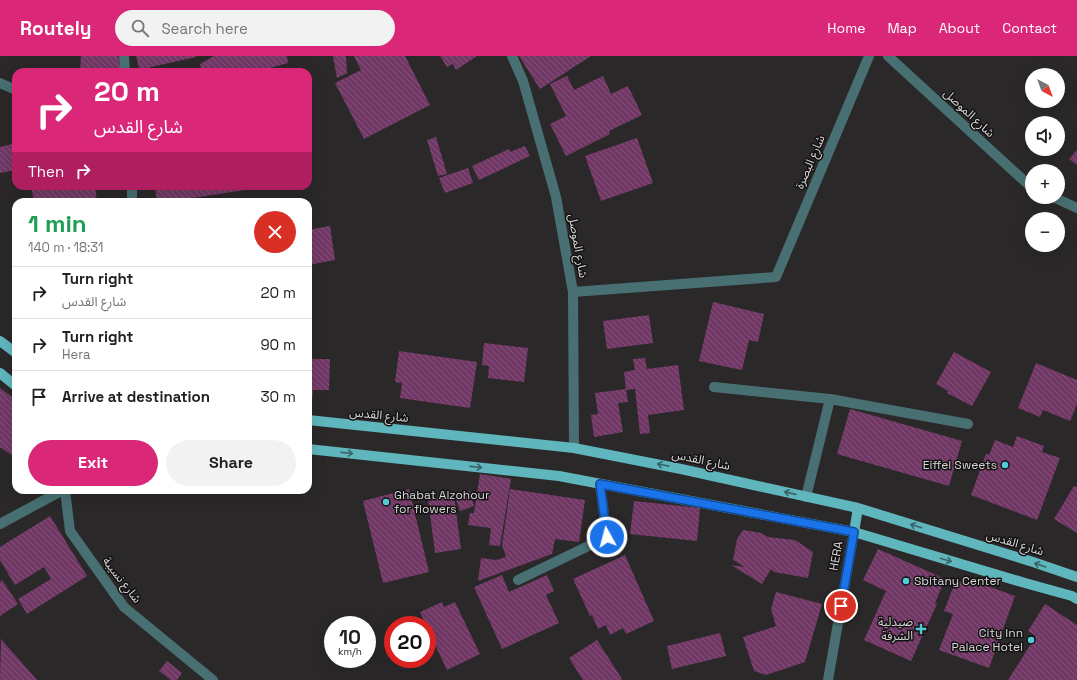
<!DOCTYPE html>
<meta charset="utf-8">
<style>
body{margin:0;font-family:"Space Grotesk","Noto Sans Arabic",sans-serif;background:#f2f2f2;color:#202124;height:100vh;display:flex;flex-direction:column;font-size:15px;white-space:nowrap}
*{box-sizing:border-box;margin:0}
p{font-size:13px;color:#757577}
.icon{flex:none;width:22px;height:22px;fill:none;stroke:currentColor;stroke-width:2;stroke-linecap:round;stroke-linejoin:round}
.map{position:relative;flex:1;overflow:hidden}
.details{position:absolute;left:12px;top:142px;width:300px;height:296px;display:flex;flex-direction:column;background:#fff;border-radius:12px;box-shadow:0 4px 16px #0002}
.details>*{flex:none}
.guide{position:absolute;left:12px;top:12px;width:300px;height:122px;border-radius:12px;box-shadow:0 4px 16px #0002;background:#db2777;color:#fff;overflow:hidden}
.needle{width:26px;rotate:139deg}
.controls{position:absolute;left:1025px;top:12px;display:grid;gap:8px}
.controls a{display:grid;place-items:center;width:40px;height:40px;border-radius:50%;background:#fff;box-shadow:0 4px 16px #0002;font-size:20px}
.speed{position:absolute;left:324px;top:560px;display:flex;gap:8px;font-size:20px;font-weight:700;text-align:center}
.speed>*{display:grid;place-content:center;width:52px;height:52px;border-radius:50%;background:#fff;box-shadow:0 4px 16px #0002;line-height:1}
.speed small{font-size:10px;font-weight:400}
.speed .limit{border:6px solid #d22;background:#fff;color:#111}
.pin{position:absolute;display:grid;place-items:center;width:34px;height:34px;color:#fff;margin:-17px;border:2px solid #fff;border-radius:50%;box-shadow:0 1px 4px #0007}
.me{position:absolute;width:44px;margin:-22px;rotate:353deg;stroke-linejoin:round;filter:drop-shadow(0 0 3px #0008)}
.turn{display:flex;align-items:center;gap:14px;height:84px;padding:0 16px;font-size:18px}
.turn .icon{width:52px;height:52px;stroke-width:2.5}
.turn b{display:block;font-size:28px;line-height:34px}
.then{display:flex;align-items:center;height:38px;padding:0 16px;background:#0003;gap:8px;font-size:15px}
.round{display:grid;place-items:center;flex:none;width:42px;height:42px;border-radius:21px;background:#f2f2f2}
.overview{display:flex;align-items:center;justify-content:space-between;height:68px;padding:0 16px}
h1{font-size:24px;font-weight:800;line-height:30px;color:#1e9e55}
.primary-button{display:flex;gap:8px;margin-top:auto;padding:8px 16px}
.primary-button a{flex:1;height:46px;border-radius:24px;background:#db2777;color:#fff;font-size:16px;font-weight:800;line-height:46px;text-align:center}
.primary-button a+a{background:#f2f2f2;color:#202124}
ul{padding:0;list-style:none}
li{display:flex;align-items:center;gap:12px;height:52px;padding:0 16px;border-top:1px solid #e0e0e0}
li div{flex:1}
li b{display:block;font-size:15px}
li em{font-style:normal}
header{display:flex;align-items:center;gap:24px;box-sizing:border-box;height:56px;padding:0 20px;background:#db2777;color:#fff}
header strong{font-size:19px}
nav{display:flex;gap:22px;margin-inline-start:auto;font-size:14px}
.search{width:280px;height:36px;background:#f2f2f2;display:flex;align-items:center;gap:10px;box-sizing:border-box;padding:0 14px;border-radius:22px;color:#757577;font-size:15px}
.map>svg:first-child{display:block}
.building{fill:url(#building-back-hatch)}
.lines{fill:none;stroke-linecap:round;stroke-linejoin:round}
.minor{stroke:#487073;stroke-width:10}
.major{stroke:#5fb7bd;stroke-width:10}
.oneway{stroke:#396468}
.route-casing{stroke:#114b97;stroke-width:10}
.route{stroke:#1a73e8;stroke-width:7}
.poi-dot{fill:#51ccd4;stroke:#131112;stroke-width:1.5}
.labels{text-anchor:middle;stroke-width:3;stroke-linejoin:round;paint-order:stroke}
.street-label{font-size:12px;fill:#d9d7d8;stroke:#131112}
.poi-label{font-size:12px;fill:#d9d7d8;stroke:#131112;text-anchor:end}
</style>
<header>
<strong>Routely</strong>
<div class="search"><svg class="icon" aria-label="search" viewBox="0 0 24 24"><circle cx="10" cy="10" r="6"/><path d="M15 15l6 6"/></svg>Search here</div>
<nav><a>Home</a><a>Map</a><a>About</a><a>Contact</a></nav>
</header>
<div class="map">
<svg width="1077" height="624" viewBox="0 0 1077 624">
<defs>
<pattern id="building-back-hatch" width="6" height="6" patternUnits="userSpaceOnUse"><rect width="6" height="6" fill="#713865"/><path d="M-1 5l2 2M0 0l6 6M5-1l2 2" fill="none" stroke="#85547a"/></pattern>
</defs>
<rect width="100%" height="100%" fill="#2b282a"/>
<path class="building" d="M81,0H118L121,16H86V15L80,14Z
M136,0H196V1L151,11L140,16Z
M214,0H287L288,7L259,15L261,14L250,16H202L200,8Z
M333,0H346L347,17L337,22Z
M354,0H405L430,49L364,83L335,27L361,14Z
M440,0H477L456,14L453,8L447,11Z
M519,0H591L540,33Z
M567,20L574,34L603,20L611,38L628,30L642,59L609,75L610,78L566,100L550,68L566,60L550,28Z
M436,81L447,118L438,120L427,84Z
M637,82L653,127L601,145L585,100Z
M16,87V114L0,117V91Z
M525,90L530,100L479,124L472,110L509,93L510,96Z
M1077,94V109L1069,103Z
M468,112L473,127L445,137L439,122Z
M31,130H95L97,145L89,146H34Z
M155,130H244L245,134L166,146H157Z
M330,170L335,204L308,209V174Z
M713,246L764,258L758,286L749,284L742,314L699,305Z
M649,259L653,287L607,293L603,265Z
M484,287L528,292L524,326L488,322L489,310L482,309Z
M399,295L477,306L470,352L400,342L402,327L395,326Z
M954,296L991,316L972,350L947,337L948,335L936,328Z
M645,302L647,313L678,309L684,354L648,359L650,377L640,378L635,333L626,334L624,316L635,314L633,303Z
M308,303H330L329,334H313L312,346H308Z
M1036,307L1077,324V348L1070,365L1043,354L1040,361L1018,352Z
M0,332L16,344V402L0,391Z
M626,333L628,346L618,347L623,376L594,381L591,359L598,358L595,337Z
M850,353L962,385L949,430L837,398Z
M1017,380L1044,390L1042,396L1060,402L1037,464L971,439L986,398L989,399L995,384L1013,391Z
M480,418L511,423L500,490L489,489L491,472L468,469L470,457H474Z
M1074,430L1077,431V477L1054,463Z
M409,433L429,516L383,527L363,445Z
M510,433L585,444L579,486L555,483L552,498L478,525L481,502L496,504L506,501L502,489Z
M470,435L474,450L460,455L455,440Z
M454,440L461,493L435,497L428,443Z
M634,445L700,452L697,485L630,478Z
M50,460L87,520L27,558L18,543L51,523L44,511L15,529L0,504V491Z
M743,474L761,477L768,481L795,484L813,496L808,522L774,516L771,513L762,528L731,509L745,511L733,504L737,483Z
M878,493L945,523L935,547L937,548L911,605L864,584L886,535L863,524Z
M625,499L654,565L626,578L623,572L610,579L606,569L598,573L592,559L590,560L573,523Z
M502,519L509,536L547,519L554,535L546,539L559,567L502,593L474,531Z
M2,524L18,548L0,560V526Z
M956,524L972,530L974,525L1015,540L989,612L939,594L953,558L944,555Z
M776,536L822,548L805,606L766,619L754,615L743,581L776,570L771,553Z
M442,546L444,551L455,546L480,598L447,614L427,572V569H426L420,556Z
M1045,548L1077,569V624H1008L1036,580L1028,575Z
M720,577L726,600L672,613L667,590Z
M1,583L37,624H0Z
M597,584L622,623L621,624H583L569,602Z
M167,605L182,617L177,624H171L159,615Z"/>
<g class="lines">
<path class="minor" d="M124,0L125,16
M512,0L523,25L556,141L573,236L776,221L869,0
M888,0L1032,132
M0,27L16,34
M132,130V146
M1053,141L1077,152
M573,236L574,392
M714,331L830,343L968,368
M65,434L70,475L124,551L213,624
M806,441L830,343
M0,468L63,434
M518,524L607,481L600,428
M828,624L854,476"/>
<path class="major" d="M0,285L16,297
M0,317L16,330
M308,364L574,392L681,413L858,452L1033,506L1077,521
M308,393L559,420L854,476L1025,527L1072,540L1077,543
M854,476L858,452"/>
</g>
<defs><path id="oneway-shaft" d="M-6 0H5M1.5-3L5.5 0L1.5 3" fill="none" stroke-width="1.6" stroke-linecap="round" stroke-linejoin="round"/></defs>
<g class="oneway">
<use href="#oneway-shaft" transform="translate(347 397) rotate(6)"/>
<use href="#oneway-shaft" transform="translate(663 409) rotate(-169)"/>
<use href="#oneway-shaft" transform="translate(476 411) rotate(6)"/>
<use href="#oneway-shaft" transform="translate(790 437) rotate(-167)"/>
<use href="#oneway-shaft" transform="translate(916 470) rotate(-163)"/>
<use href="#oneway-shaft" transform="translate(946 504) rotate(17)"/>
<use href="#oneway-shaft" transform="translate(1040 509) rotate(-161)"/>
</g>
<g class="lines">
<defs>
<path id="route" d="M607,481L600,428L854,476L841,550"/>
</defs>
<use href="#route" class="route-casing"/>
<use href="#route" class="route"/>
</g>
<g class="poi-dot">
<circle cx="1005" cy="409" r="4"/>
<circle cx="386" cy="446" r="4"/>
<circle cx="906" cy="525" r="4"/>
<path d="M919 567h4v4h4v4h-4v4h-4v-4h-4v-4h4z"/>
<circle cx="1031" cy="584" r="4"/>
</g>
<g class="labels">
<g class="street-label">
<text transform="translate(969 57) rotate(43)" y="4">شارع الموصل</text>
<text transform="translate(810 106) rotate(-67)" y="4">شارع البصرة</text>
<text transform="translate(578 190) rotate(80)" y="4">شارع الموصل</text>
<text transform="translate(379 359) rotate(6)" y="4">شارع القدس</text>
<text transform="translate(701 404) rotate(12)" y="4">شارع القدس</text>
<text transform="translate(1015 487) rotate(17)" y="4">شارع القدس</text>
<text transform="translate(836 500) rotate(-80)" y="4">HERA</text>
<text transform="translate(122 524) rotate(52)" y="4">شارع نسيبة</text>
</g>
<g class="poi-label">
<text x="997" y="413">Eiffel Sweets</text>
<text x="394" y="443" text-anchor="start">Ghabat Alzohour<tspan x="394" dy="14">for flowers</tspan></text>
<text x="914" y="529" text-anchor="start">Sbitany Center</text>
<text x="913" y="570">صيدلية<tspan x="913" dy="14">الشرفة</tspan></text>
<text x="1023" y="581">City Inn<tspan x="1023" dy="14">Palace Hotel</tspan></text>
</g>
</g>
</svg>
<div class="controls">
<a><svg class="needle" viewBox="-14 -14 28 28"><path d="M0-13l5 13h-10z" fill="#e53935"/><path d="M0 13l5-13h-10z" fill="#757577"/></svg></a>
<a><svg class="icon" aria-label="sound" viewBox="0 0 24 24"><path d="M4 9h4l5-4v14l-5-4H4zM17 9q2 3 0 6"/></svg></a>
<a>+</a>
<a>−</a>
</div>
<div class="speed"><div>10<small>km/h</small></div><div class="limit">20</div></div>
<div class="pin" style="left:841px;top:550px;background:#d93025"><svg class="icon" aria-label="arrive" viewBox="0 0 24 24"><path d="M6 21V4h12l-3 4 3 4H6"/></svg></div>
<svg class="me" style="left:607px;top:481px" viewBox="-20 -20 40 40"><circle r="17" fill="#1a73e8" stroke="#fff" stroke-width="3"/><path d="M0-11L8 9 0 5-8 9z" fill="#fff"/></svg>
<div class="guide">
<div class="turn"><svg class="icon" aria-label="right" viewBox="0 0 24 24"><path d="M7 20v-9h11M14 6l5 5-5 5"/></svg><div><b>20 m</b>شارع القدس</div></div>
<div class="then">Then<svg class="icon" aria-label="right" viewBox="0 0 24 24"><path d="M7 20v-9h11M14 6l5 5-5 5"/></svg></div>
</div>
<section class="details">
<div class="overview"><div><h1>1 min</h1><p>140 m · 18:31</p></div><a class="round" style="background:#d93025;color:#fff"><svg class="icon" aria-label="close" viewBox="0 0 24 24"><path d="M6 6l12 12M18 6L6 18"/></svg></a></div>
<ul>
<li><svg class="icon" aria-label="right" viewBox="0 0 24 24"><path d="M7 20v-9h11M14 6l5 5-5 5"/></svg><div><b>Turn right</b><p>شارع القدس</p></div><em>20 m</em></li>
<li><svg class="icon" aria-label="right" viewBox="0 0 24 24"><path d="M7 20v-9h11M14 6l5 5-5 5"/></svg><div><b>Turn right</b><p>Hera</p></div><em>90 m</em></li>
<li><svg class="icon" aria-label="arrive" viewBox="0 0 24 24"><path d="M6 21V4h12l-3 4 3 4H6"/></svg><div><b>Arrive at destination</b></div><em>30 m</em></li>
</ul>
<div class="primary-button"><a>Exit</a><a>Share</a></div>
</section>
</div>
